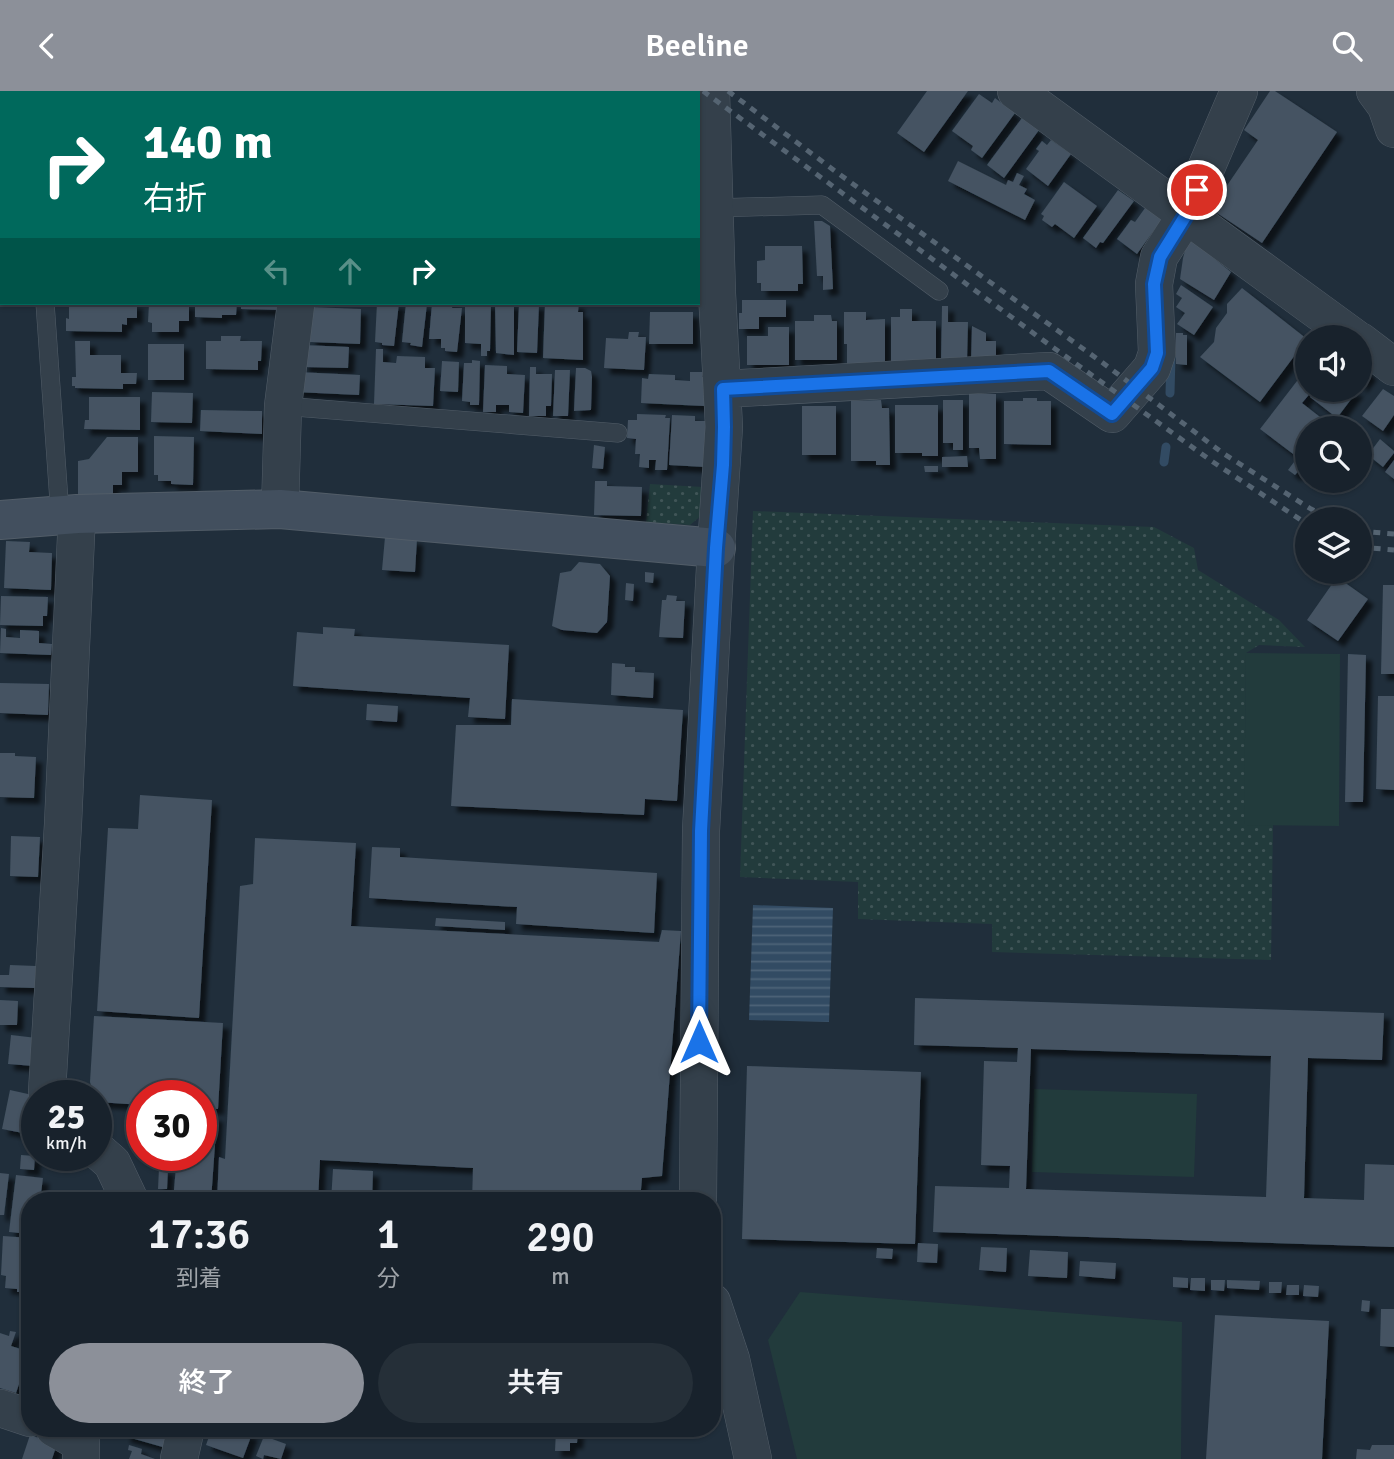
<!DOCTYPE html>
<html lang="ja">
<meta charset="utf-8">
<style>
body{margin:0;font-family:Signika,"Noto Sans JP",sans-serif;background:#252f38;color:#f1f3f6;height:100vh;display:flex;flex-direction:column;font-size:26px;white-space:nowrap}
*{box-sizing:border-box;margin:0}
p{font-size:23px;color:#9fa4a9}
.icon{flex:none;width:38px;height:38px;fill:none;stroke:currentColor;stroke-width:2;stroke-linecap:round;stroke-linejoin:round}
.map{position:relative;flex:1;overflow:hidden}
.panel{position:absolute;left:21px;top:1101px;width:700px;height:245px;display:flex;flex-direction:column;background:#18222c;border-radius:28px;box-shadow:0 2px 5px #0004,0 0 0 2px #363f48}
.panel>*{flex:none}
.top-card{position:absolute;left:0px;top:0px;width:700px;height:214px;box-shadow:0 2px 5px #0004,0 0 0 2px #363f48;background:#00695c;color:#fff;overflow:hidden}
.controls{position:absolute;left:1295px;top:234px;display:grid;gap:14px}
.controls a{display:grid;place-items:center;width:77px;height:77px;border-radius:50%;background:#18222c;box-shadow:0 2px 5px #0004,0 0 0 2px #363f48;font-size:35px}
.speed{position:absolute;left:21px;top:989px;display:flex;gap:14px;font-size:35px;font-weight:700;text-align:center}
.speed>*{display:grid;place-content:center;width:91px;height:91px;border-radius:50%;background:#18222c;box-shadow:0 2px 5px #0004,0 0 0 2px #363f48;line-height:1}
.speed small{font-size:18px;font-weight:400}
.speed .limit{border:10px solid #d22;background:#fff;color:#111}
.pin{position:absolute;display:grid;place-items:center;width:60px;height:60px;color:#fff;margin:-30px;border:4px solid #fff;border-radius:50%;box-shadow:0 2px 7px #0007}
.me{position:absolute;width:77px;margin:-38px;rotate:0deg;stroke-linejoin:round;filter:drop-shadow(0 0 5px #0008)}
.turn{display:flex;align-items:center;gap:24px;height:147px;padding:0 28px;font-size:32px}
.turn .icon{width:91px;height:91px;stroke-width:2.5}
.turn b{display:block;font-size:49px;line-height:60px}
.lanes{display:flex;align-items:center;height:66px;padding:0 28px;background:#0003;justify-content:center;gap:35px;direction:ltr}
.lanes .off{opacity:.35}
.eta{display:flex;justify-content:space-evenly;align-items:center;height:119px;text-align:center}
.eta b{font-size:42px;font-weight:600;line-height:49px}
.cta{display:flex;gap:14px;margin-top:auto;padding:14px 28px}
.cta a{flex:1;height:80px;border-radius:42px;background:#8c9099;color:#fff;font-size:28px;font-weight:600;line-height:80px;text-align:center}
.cta a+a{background:#252f38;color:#f1f3f6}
header{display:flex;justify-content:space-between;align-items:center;height:91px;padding:0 28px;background:#8c9099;color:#fff;font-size:32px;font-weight:600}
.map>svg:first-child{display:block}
.park{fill:url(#park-dots)}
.pitch{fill:#223b3c}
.water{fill:url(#water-rules)}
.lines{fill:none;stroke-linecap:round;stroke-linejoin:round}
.stream{stroke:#324b63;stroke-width:9}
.building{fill:#445362;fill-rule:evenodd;filter:url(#shadow)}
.lane-casing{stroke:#525d68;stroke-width:19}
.street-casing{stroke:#525d68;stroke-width:38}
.secondary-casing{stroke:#525d68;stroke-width:40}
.lane{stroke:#34404b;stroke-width:18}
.street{stroke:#34404b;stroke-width:37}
.secondary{stroke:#424f5e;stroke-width:38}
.rail{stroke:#556472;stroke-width:5;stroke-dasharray:7 7;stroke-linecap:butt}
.route-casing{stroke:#114b97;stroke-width:18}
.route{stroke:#1a73e8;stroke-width:12}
</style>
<header><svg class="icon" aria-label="back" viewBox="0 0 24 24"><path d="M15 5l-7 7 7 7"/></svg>Beeline<svg class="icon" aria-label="search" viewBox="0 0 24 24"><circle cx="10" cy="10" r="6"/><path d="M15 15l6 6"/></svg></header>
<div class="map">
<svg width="1394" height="1368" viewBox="0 0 1394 1368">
<defs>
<pattern id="park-dots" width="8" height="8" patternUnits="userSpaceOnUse" patternTransform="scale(1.75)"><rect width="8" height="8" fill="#223b3c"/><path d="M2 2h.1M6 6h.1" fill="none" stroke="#405557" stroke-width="1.8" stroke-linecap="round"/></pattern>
<pattern id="water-rules" width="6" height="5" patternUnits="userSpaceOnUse" patternTransform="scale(1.75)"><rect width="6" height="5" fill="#324b63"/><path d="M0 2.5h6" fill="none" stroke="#4d6378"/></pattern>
<filter id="shadow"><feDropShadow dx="6" dy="6" stdDeviation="2" flood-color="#0009"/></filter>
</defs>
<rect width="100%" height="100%" fill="#202e3b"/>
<path class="park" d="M650,393L703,396L702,424L690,434L646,431Z
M753,420L1154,436L1194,457L1198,479L1279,529L1305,556L1259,554L1246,562L1245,734H1273L1271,869L992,861V833L858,828V791L740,786Z"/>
<path class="pitch" d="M0,0H9V2H2V179H0Z
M1246,562L1340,563L1339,735L1244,734Z
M1034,998L1197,1003L1194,1086L1032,1081Z
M800,1201L1182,1231L1181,1368H797L768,1249Z"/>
<path class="water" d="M753,814L833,817L829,931L749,929Z"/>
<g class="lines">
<path class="stream" d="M1170,302L1171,266
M1164,371L1166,356"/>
</g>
<path class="building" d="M927,0H968L924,61L897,42Z
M1270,0H1275L1337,41L1262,152L1211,118L1258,49L1244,39Z
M979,3L992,12L995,7L1015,22L982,67L971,59L973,55L952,40Z
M1022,27L1039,39L1004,87L987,74Z
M1051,49L1071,63L1048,95L1026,78L1039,60L1036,58L1042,50L1047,54Z
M958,70L1006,94L1008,89L1013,91L1017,82L1024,85L1019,94L1027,98L1024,103L1035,109L1025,129L948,90Z
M1064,91L1097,115L1074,147L1055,133L1052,136L1042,129L1044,125L1041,123Z
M1118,99L1134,110L1103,152L1100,151L1096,157L1083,147Z
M1145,117L1162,128L1137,163L1117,148L1131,129L1135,131Z
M814,130H822L830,135L833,198L823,199V185H817Z
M1191,149L1231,181L1214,209L1180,188L1183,167L1186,156Z
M765,155H802L803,193H798V200H761V192H757V170L765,169Z
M1181,194L1213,216L1194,244L1177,233L1185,222L1176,216L1182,207L1176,203Z
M1242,197L1307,248L1260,311L1200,266L1214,251L1216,237L1227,222V213Z
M742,209H786V226H759V238H739V222H742Z
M69,212H137V227H127V234L122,233V241L66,240V227L69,228Z
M149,212H189V230H179V241H152V232L148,231Z
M195,212H237L236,224H222V227L195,226Z
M241,212H282V219L241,218Z
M377,212H399L394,255L382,254V252L375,251Z
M406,212L427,213L422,256L410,254L411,252L402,251Z
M432,212H453L452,217H462L457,261L445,260V257H441V248H429Z
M465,212H491L490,260H487V265H481V253L465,252Z
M495,212H514V264L496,262Z
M545,212H579L578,221H583V269L543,267Z
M519,213H539L537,262L517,261Z
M942,215H948V231H968L967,270H941Z
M311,216L361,218L360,253L310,251Z
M900,218H912V230H936V270L891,275V226H900Z
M650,221H693V253H649Z
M844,221H866V229L885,228V275H847V253H844Z
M814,224H831L832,230H837V269H795V230H814Z
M972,235L986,242V250H996V272L971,271Z
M768,236H789V274H747V245H768Z
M629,241H639L638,246H646L644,279L604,277L606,247L628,248Z
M1176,242H1183V244H1187V274L1176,273Z
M221,245H241L240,250H262L261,270H258V279L206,278V250H221Z
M75,250H90V264H121V282H137L136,293H123V298L75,297V295H72V286H76Z
M148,253H184V289H148Z
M303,254L349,256L348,277L303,276Z
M376,258H383V271L396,272L397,265L425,266V277H435L433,315L374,313Z
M472,269L480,270L479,314H470V311L462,310L464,272H472Z
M442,270L459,271L458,301L440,300Z
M1360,273L1371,283L1360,297Z
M485,274L507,275V283L525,284L523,322L509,321V314H496V321H483Z
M530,276H536V283H552L551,315H546V325H529Z
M576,277H585L591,280L592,286L591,319L574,320Z
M1307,277V299H1313L1302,312L1333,336L1332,338H1307V369L1305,372L1260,338Z
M555,279H570L568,325H553Z
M297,281L360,284L359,304L295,301Z
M690,281H703L702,286H706L704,315L641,312L642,287L648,288L649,283L675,284V289L690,290Z
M1383,298L1394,305V324L1383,340L1362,325Z
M1315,299H1358L1337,327L1310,306Z
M152,301L193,302L192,332L151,331Z
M969,303H996V368H980L979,357H969Z
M89,306H140V339L84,338L85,329H89Z
M1023,307H1037V310H1051V354L1004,353V310H1023Z
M881,309L882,317H889L890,374H876V370H851V310Z
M943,309H963V359H953V352H943Z
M895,314H938V365H922V362H895Z
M802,315H836V364H802Z
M201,319L262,320V343L200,340Z
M637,323L666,324L665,327H670L667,379H655L656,369H649V377L639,376L640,363H635L636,348L627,347L628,329H637Z
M672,324L695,325V330H707L705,376L669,374Z
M154,345L194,346L193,394L171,393V390H158V384H154Z
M107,346H138V381H122V394H113V406H78V370L89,368Z
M1380,348L1394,360V362L1383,376L1368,364Z
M594,354L605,356L603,378L592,377Z
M967,365L968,376H942V366Z
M1394,369V388L1385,381Z
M1294,371L1302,376L1295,384L1288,379Z
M924,375H938V381H925Z
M595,390H607V395L642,396L641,425L594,424Z
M385,446L417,448L415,481L382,479Z
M6,450L30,451L29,461L52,462L51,499L4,497Z
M579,471L600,473L610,485L607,531L597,542L562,539L552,535L560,482L571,480Z
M645,481L654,482L653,492L645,491Z
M1337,486L1368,508L1338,550L1307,529Z
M626,492L634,493L633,510L625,509Z
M1383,494H1394V583H1381Z
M667,504L677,505L676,510H685L683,547L659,546L662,509H666Z
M1,505L48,506L47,525H43V535L0,534Z
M323,536L355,538L354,545L509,554L505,628L468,626L470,607L293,595L297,541L323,543Z
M1,537L6,538V546L20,547V539L39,540V552L52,553L51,564L0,562Z
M1348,563L1366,564L1363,711H1345Z
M612,572L625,573V576H635V581L654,582L653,607L611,604Z
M0,592L49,593L48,624L0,622Z
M1378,605H1394V699L1376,698Z
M512,608L683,619L677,710L645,708L644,724L451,715L456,634H511Z
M367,613L398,615L397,631L366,629Z
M0,662H15V665L36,666L34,707L0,706Z
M140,704L212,709L199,927L97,920L108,737L138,738Z
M11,745L40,746L38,786L10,785Z
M255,747L356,752L351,835L659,851L662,839L681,840L662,1085L642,1087L640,1110H472L473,1077L320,1069L318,1110H217L219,1066L225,1068L240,795L253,793Z
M372,756L400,757V766L657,782L654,842L516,833L517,816L369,807Z
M436,827L505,831V839L435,835Z
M10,874L36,875L35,897L0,896V884H9Z
M915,907L1384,922L1382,969L1308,967L1304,1107L1364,1109L1365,1073L1394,1074V1156L933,1141L935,1095L1009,1097L1010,1075L981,1074L984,970L1017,971L1018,957L914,954ZM1031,958L1271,965L1266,1106L1026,1098Z
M0,909L18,910L17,934H0Z
M94,925L223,932L218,1018L201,1017V1004H142V1014L97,1011L96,1004H94L90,991Z
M11,944L37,947L34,975L8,973Z
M747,975L921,981L915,1153L742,1148Z
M10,999L37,1005L34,1024L32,1023L28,1043L2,1038Z
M201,1023L217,1025L211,1110H173L177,1064H201Z
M21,1064L35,1065L34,1079L20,1078Z
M159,1077L168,1078L167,1098H158Z
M333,1078L373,1080L372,1110H331Z
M0,1082L9,1083L4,1124H0Z
M16,1084L43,1087L40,1110H30V1143L9,1141Z
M3,1145L30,1147V1196L25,1195L24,1201H17V1198L5,1197L6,1185L1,1184Z
M918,1152L938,1153L937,1172L917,1171Z
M981,1156L1007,1157L1006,1181L979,1179Z
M877,1157L893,1158L892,1168L876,1167Z
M1030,1159L1068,1161L1067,1187L1028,1185Z
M1080,1170L1116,1172L1115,1188L1079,1185Z
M1173,1186L1188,1187V1197L1173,1196Z
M1191,1187H1205V1200L1190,1199Z
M1211,1189H1225L1224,1200L1211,1199Z
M1227,1189L1260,1190L1259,1199L1227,1197Z
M1269,1191H1282L1281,1202H1269Z
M1287,1194H1299V1204H1286Z
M1304,1194L1319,1195L1318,1206L1303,1205Z
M1362,1209L1370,1210L1369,1221L1361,1220Z
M1381,1218H1394V1256L1380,1255Z
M1215,1224L1329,1230L1322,1368H1206Z
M10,1240L16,1241L11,1255L24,1259L26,1250L30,1251V1261L16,1302L0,1297V1242L9,1245Z
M127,1337H146L169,1344L166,1357L124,1345Z
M212,1337H235L252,1343L243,1367L206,1354Z
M556,1339L578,1340L577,1352H570V1360H555Z
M30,1344L57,1353L52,1368H22Z
M264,1345L286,1353L281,1368L264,1364L263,1368L256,1365Z
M129,1354L142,1358L141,1363L155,1368H129L132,1360L128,1359Z
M1372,1354H1394V1368H1356L1357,1358L1370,1359Z"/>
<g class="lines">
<defs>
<path id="lane" d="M31,0L32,2
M397,2L399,0
M714,117L822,114L939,200
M45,212L60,424
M283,315L618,342"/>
<path id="street" d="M1016,0L1355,247
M1375,0L1386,15L1394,38
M200,2L201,0
M1360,250L1394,276
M723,298L1049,280L1112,323L1152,277L1157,262L1154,193L1159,166L1186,124L1239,0
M280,418L283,315L296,212
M49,1004L47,1001L63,733L77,423
M96,1058L112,1072L130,1110
M698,1110L701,740L716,457L724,336L717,202L711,0
M712,1211L731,1268L753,1368
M0,1317L30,1327
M54,1337L81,1352V1368
M179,1368L186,1337"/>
<path id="secondary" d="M0,429L77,423L280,418L716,457"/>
</defs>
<use href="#lane" class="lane-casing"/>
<use href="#street" class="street-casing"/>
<use href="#secondary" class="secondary-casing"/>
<use href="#lane" class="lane"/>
<use href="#street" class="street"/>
<use href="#secondary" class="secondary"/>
<path class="rail" d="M703,0L1040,247L1213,371L1307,433
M728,0L839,83L1103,272L1224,363L1311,418L1333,429
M1360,437L1371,441L1394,443
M1360,454L1371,457L1394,459"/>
</g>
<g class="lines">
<defs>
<path id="route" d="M699,951L701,740L716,457L723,374L724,336L723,298L1049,280L1112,323L1152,277L1157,262L1154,193L1160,166L1186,124L1197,99"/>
</defs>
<use href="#route" class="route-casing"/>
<use href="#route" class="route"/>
</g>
</svg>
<div class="controls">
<a><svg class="icon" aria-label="sound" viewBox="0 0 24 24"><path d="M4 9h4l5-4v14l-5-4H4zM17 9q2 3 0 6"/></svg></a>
<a><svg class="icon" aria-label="search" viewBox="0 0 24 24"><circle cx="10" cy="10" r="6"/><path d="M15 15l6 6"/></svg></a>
<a><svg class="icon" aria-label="layers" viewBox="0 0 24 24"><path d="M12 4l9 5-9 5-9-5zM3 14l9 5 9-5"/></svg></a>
</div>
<div class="speed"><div>25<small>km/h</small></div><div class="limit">30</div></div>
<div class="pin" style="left:1197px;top:99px;background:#d93025"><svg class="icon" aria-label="arrive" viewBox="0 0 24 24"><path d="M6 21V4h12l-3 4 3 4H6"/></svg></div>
<svg class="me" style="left:699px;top:951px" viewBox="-20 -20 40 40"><path d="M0-17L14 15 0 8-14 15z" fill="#1a73e8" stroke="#fff" stroke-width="4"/></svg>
<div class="top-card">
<div class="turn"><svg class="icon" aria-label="right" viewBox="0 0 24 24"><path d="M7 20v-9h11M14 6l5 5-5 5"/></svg><div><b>140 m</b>右折</div></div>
<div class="lanes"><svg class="icon off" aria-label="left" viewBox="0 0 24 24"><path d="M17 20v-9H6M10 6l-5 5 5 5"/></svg><svg class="icon off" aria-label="ahead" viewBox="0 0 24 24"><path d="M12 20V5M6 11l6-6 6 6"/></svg><svg class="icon" aria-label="right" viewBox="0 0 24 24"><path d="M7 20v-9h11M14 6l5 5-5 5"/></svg></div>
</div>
<section class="panel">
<div class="eta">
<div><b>17:36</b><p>到着</p></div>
<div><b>1</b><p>分</p></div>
<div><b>290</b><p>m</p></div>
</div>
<div class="cta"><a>終了</a><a>共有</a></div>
</section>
</div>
